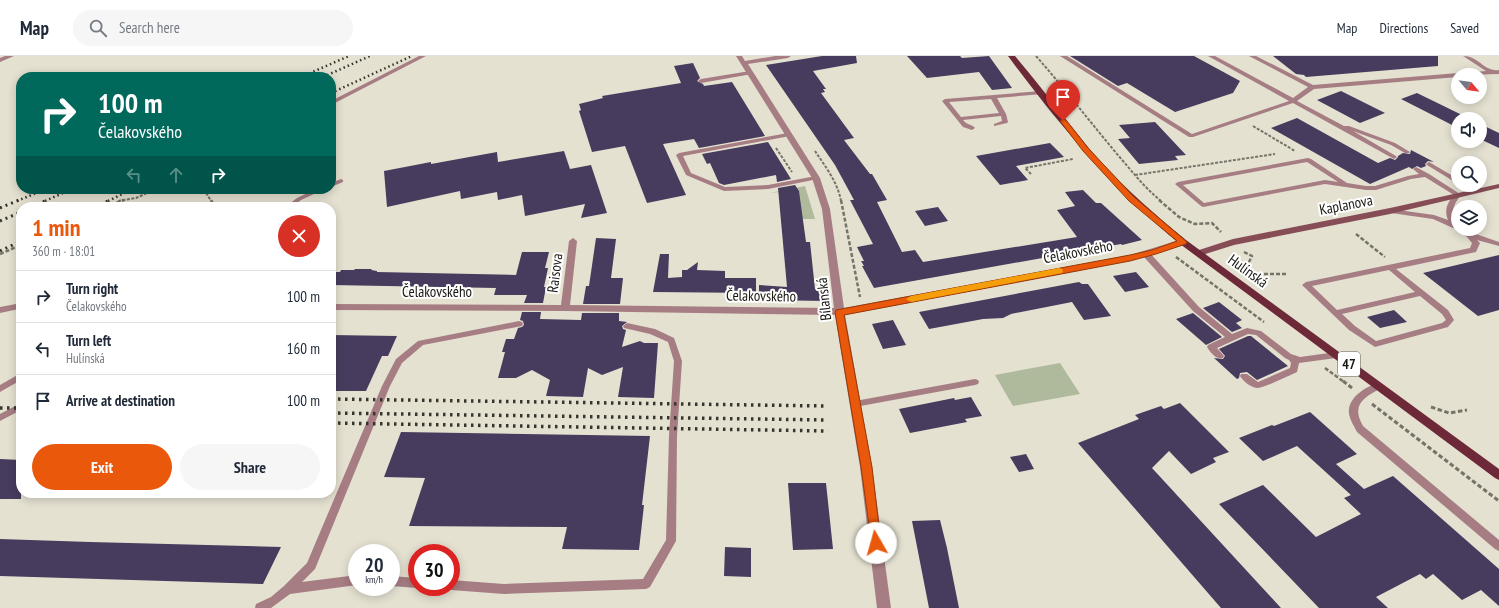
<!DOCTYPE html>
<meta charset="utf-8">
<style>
body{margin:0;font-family:"PT Sans Narrow",sans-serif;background:#f6f6f7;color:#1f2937;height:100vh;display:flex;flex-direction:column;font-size:15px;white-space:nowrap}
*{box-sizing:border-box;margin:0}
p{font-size:13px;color:#747a83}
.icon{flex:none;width:22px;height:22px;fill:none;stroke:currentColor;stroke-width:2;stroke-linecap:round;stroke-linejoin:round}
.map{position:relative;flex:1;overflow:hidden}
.drawer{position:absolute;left:16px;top:146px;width:320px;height:296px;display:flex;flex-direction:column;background:#fff;border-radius:16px;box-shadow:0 2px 10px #0003}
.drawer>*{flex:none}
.hud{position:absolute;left:16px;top:16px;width:320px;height:122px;border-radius:16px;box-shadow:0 2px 10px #0003;background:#00695c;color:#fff;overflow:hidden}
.needle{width:26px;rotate:119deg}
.controls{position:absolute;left:1451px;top:12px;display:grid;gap:8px}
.controls a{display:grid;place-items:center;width:36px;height:36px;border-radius:50%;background:#fff;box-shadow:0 2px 10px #0003;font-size:20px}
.speed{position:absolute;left:348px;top:488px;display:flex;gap:8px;font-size:20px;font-weight:700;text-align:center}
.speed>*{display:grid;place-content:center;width:52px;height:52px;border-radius:50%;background:#fff;box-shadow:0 2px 10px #0003;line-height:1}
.speed small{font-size:10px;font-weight:400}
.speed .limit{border:6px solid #d22;background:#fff;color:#111}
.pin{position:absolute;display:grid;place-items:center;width:34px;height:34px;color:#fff;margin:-41px -17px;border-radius:50% 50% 50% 0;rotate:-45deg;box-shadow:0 0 4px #0007}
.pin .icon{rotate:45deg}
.me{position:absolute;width:44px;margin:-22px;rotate:353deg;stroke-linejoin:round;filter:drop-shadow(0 0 3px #0008)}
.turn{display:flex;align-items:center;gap:14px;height:84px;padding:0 16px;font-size:18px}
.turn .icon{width:52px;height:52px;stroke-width:2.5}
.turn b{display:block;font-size:28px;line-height:34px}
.lanes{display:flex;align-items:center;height:38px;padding:0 16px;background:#0003;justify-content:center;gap:20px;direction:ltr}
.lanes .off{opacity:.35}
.round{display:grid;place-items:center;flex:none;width:42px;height:42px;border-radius:21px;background:#f6f6f7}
.head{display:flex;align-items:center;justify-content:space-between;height:68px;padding:0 16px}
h1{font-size:24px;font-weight:700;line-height:30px;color:#ea580c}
.primary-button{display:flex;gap:8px;margin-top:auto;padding:8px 16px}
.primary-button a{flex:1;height:46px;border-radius:24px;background:#ea580c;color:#fff;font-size:16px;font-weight:700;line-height:46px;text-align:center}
.primary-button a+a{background:#f6f6f7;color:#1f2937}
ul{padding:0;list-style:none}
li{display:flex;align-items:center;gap:12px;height:52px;padding:0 16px;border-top:1px solid #e0e1e3}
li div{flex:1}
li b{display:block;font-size:15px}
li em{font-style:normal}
header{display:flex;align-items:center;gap:24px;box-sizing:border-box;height:56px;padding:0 20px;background:#fff;border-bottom:1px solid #e0e1e3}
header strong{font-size:19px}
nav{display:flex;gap:22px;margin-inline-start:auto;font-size:14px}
.search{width:280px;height:36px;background:#f6f6f7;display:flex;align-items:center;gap:10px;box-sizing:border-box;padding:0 14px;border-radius:22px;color:#747a83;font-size:15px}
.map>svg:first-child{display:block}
.green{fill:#afb99b}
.building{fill:#473c5d}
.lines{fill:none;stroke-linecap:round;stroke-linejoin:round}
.path-far2{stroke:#767469;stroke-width:2;stroke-dasharray:3 1.5;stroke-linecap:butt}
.path-far1{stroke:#767469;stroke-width:2.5;stroke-dasharray:4 2;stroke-linecap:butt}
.path{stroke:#767469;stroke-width:3;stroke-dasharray:4.5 2.5;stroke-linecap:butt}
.lane{fill:#a67d83;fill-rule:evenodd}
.street{fill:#a67d83;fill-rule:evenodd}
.secondary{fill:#874d57;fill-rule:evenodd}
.primary{fill:#6e2939;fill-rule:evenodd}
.rail-far2{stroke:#36352d;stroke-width:2.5;stroke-dasharray:1.5 3;stroke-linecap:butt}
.rail-far1{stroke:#36352d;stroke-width:3;stroke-dasharray:2 4;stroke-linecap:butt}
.rail{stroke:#36352d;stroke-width:3.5;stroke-dasharray:2.5 4.5;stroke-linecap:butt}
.route{fill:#ea580c;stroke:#983908}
.slow{fill:#f59e0b}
.labels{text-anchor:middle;stroke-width:4;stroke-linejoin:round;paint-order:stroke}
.shield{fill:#fff;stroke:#5e5d59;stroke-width:1}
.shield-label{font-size:14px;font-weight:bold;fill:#191812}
.street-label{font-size:15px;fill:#191812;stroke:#fff}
</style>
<header>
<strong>Map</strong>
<div class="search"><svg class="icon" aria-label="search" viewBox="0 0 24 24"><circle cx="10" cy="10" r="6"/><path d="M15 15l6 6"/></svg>Search here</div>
<nav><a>Map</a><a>Directions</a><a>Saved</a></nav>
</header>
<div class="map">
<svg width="1499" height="552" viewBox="0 0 1499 552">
<rect width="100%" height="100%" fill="#e4e1d1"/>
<path class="green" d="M805,130L815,163H803L779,136L770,137Z
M1060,307L1080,338L1013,350L995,319Z"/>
<path class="building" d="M822,0H856L857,7L813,15L826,33H823L825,36L821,37L854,82L844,84L870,118H872L887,144L877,146L902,196L915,194L923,206L1077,181L1057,154L1075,150L1065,136L1083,134L1096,147H1101L1142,184L1122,189L1121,188L874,232L862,210H864L861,205H864L857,191L873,188L850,144H854L835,109L766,9Z
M907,0H960L962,2L989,0L1012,32L992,34L979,16L927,22Z
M1070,0H1194L1240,25L1233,37L1175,56L1127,27L1118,30Z
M1273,0H1438V10L1306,21L1304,19L1296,18Z
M693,7L700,22L697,25L703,28L704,30L732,26L765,80L699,92L694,83L663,88L686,139L647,147L625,90L592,96L579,55L581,54L579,48L603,42L602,40L681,27L674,10Z
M1341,35L1385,57L1360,67L1317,44Z
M1417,37L1462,59L1471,63H1458V72L1401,43Z
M1297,62L1378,107L1390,102L1395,104L1398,101V100L1403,97L1410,98L1411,94L1434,106L1428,105L1425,108L1426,110L1421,112L1417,110L1412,113L1409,111L1370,128L1271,72Z
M1155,66L1186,99L1175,100L1178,104L1139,108L1118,83L1130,82L1119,69Z
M1480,68L1499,77V92L1480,83Z
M768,86L791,123L777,126L776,119L724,129L719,127L710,107L707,108L702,98Z
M1050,87L1064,101L1016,110L1028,124L1000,129L976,100Z
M564,95L570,113L591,109L607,157L581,162L585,148L525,160L522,139L498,144L497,136L461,143L460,135L387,151L384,115L431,106V108L497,96L498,106Z
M795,129L799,135L806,186H810L815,233L826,234V245L759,244V229L787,231L778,132Z
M938,151L948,165L925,170L915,155Z
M596,182L616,183L611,222H623L620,248H583L586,230H589Z
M522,196H549L545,212H548L544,231H546L543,247H524L527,239H494L496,232L331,229V223L335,216H340L341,214H354L355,213H372L371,214L377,215V216L516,219Z
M660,198H669L668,222L682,221V214H687L698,206L697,214L725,215V222H756V237L653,236Z
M1499,199V254L1478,260L1423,217Z
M1136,216L1149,231L1125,236L1113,220Z
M1079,226L1082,228H1088L1111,260L1084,264L1072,246L1011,258L1003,262L983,263L929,273L919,256Z
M1219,246L1242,264L1236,267L1242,272L1232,276L1203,252Z
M1394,254L1407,266L1380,272L1367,261Z
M522,256H541L540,263L581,264L582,257H619V265L627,266L622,270L623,273L626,274L622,291L640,285L644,287H658L654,342L618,341L623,311L602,319L588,312L583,341L546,340L550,324L532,314L516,322H498L505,296H502L506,283H514L518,272L522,271L524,269L523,265L520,264Z
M1193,257L1222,281L1206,289L1176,263Z
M893,264L906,289L883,293L872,268Z
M331,279L397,280L388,300H382L366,335H331Z
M1248,280H1251L1288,310L1257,324L1247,316L1240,317L1239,322L1237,323L1214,302L1223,303L1225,300L1219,293Z
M971,341L982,360L965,363L967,366L910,377L899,353L954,342L955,344Z
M1180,347L1229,396L1213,402L1216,406L1191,418L1169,395L1152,412L1281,552H1221L1078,387L1139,363L1135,359L1161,350L1164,353Z
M1310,356L1357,398L1336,408L1364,433L1393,420L1499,513V550L1481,534L1462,544L1433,518L1426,523L1420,518L1376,541L1388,552H1319L1219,448L1263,429L1316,481L1361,458L1344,442L1351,439L1297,390L1263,405L1239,382L1272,369L1274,370Z
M401,376L650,380L642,449H644L639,494L562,493L567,471L409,470L425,422L384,421Z
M1026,398L1034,413L1019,416L1010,401Z
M0,403L21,404V443H0Z
M788,427H826L833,493L793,494Z
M940,464L947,492L959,552H929L912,465Z
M0,483L90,486L281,491L263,528L0,520Z
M725,491L751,492V521L724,520Z"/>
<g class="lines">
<path class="path-far2" d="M1036,0C1066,34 1093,70 1123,105C1135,119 1146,133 1161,145
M1253,70L1295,95
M776,92L792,116
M815,95C825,110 838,127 841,145
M1031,118L1025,112L1073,103
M1135,119L1275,98
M204,133L211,145
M118,145L136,142L156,133"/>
<path class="path-far1" d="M211,144L215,151
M841,144L860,241
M1159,144L1179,161L1188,165L1195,168L1212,167L1221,176
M105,151L124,144
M1356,178L1385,201
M1244,196L1252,200L1248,208L1249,214L1255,222
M0,198L21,189
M1176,201L1264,266
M1252,218H1286
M1325,312L1344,326"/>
<path class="path" d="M1343,325L1352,332
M1372,348L1499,445
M1431,351L1449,357L1467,354"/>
<path class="lane" d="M419,0H426L331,49V45Z
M1060,0H1067L1192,78L1289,45L1208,0H1215L1293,42L1308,31L1249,0H1256L1313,29L1458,17L1461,19H1458V21L1314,33L1297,45L1344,70H1349L1395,87L1410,96L1409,97H1405L1391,89L1353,75L1396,100L1397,101L1394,103L1293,47L1193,81H1189Z
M1463,0C1479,0 1484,16 1499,14V18L1461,19L1464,17L1486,15Z
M750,15L753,17L752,18L701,27L698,25L701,23Z
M1041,35L1044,37L1043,38L997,42L1006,58L1008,66L1007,67L994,70V68L1002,65L1001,60L963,64C968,70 972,68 975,72L972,74L963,71L942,45L945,43ZM991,43L999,57L961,61L949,46Z
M788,77L790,78V80L683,100L691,117L725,131L768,129L816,120L819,122L818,123L768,133L724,135L686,119L676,99L679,97Z
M1308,102L1311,103L1347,127L1366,130H1375L1408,120L1419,118L1413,113L1416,111L1429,118L1460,138L1461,139C1455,147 1450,154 1455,164C1457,168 1458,170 1458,173H1465L1473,177L1499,186V190L1477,184L1480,187L1476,196L1396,213L1448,254L1454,264L1448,271L1375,291L1349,274L1302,229L1306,226L1470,192L1472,187L1467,181L1458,175L1457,172H1453L1433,163L1391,157L1388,155L1391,153L1434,159L1448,164C1444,154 1447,147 1454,139L1425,121L1411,123L1376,134H1366L1325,128L1203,151L1201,150L1175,128L1178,126ZM1307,106L1338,126L1325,124L1204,147L1183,129ZM1389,214L1415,236L1337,254L1312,230ZM1420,240L1442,258L1446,264L1442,267L1376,285L1355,270L1342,258Z
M1429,106L1458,123V128L1427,109L1426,108Z
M341,123L343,124V126L331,131V127Z
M1460,129H1468L1477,136L1474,138L1472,137Z
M316,133H325L301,144L292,151H285L297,142Z
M1143,196H1149L1199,251L1232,278L1247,272L1261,275L1291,298L1300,301L1336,296L1339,297L1340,299L1339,301L1336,302L1299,307L1297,316C1290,319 1264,332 1258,332C1251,332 1243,325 1240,320L1241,318H1247L1258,326L1290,312L1291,307L1289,304L1285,302L1256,279L1248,278L1217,292L1224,300L1223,302C1216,304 1210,296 1207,291L1208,289L1225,281L1193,255L1143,200L1142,198Z
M16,248L20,251L19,253L0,257V251Z
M519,265L522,266L523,268L522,270L423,289L402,307L390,330L315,513L302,526L357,519V529L290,538L271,552H255L256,548L271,541L284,530L307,507L382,330L396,303L418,285Z
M627,267L655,273L674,282L682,305L677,380L676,485L650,531L646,533L504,538L451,534L447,532V531H451V524L504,528L643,523L666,484L669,380L674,305L668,286L650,278L624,272L623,270Z
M21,317V324L0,336V329Z
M975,323L978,324L979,326L978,328L975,329L855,351L852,350L851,348L852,346L855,345Z
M1378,327L1381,328L1382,330L1381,332C1363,342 1351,349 1363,370L1499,484V495L1495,493L1357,376C1354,370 1350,364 1349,358C1347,342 1365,331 1378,327Z
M21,347V354L0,365V358Z
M391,520L417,522V531H419L417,532L391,530Z"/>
<path class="street" d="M5,0H14L0,6V2Z
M736,0H742L745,5L775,0H791L788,2L748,8L820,122L830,153L844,252L1130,199L1183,183L1187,186L1186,188L1130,205L845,259L872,411L891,552H877L860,411L835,259L565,255L331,254V248L561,249L569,185L573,182L577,185L570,249L834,252L822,153L812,122Z
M21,248V254L13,253L11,251L13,249Z"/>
<path class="secondary" d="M1499,128V132L1390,158L1234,189L1199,200L1194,197L1196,195L1233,183L1390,152Z"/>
<path class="primary" d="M1008,0H1015C1044,34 1070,70 1099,104C1126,133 1155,159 1186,184L1499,413V424L1495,422L1180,188C1113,133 1059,69 1008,0Z"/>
<path class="rail-far2" d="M301,21L349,0
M323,21L370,0
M331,37L412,0
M17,145L46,133
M45,145L72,133
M108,145L133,133"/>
<path class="rail-far1" d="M32,151L47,144
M95,151L110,144
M0,152L19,144
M0,165L21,156
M0,195L21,185"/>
<path class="rail" d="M331,343L826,350
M0,352H21
M331,357L827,364
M331,367L828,375"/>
</g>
<path class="route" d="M1063,63L1066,64L1088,92L1134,141L1187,186L1186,188L1156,198L1130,205L844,259L872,411L881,487L880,491L876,492L872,491L861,411L835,256L836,254L1130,199L1152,194L1177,185L1129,145L1083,95L1060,65Z"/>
<path class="slow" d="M1059,212L1062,213L1063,215L1062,217L911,246L906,243L911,240Z"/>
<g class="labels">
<rect class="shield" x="1338" y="296" width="22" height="24" rx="3"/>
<g class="shield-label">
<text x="1349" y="313">47</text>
</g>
<g class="street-label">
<text transform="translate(1346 149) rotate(-11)" y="5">Kaplanova</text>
<text transform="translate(1078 196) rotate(-11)" y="5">Čelakovského</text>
<text transform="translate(1248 215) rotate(36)" y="5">Hulínská</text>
<text transform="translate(555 217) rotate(-83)" y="5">Raisova</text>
<text x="437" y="241">Čelakovského</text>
<text transform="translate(761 240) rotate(1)" y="5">Čelakovského</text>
<text transform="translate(824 243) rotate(-96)" y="5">Bílanská</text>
</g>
</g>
</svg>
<div class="controls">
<a><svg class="needle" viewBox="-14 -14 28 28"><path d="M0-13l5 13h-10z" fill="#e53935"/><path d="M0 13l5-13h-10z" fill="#747a83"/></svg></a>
<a><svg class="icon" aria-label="sound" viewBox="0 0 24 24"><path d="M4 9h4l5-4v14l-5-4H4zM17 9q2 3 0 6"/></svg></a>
<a><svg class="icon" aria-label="search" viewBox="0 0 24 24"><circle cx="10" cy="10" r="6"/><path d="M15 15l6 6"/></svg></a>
<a><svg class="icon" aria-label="layers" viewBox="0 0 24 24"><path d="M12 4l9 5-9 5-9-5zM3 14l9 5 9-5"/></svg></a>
</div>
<div class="speed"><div>20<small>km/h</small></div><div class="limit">30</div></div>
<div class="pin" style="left:1063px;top:65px;background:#d93025"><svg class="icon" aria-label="arrive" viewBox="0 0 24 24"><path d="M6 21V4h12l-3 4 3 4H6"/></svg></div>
<svg class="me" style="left:876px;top:487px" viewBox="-20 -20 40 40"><circle r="19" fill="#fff"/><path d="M0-13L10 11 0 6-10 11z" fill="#ea580c"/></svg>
<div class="hud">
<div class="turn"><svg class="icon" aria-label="right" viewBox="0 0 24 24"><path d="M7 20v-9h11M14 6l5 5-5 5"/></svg><div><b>100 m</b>Čelakovského</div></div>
<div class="lanes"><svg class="icon off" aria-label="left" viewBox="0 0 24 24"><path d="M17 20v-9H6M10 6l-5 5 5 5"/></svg><svg class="icon off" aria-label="ahead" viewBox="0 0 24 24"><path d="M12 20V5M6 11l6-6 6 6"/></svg><svg class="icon" aria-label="right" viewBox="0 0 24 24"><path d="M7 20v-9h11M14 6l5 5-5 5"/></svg></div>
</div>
<section class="drawer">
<div class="head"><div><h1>1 min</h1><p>360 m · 18:01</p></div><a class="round" style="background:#d93025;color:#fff"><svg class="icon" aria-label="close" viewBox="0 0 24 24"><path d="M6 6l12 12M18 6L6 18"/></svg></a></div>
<ul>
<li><svg class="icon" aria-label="right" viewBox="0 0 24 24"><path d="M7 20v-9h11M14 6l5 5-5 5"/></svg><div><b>Turn right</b><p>Čelakovského</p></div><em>100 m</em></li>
<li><svg class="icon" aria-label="left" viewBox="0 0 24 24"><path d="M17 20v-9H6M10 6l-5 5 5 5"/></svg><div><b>Turn left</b><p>Hulínská</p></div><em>160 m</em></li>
<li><svg class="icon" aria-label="arrive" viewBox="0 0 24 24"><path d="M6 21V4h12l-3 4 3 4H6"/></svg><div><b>Arrive at destination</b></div><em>100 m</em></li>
</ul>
<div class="primary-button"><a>Exit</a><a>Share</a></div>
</section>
</div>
